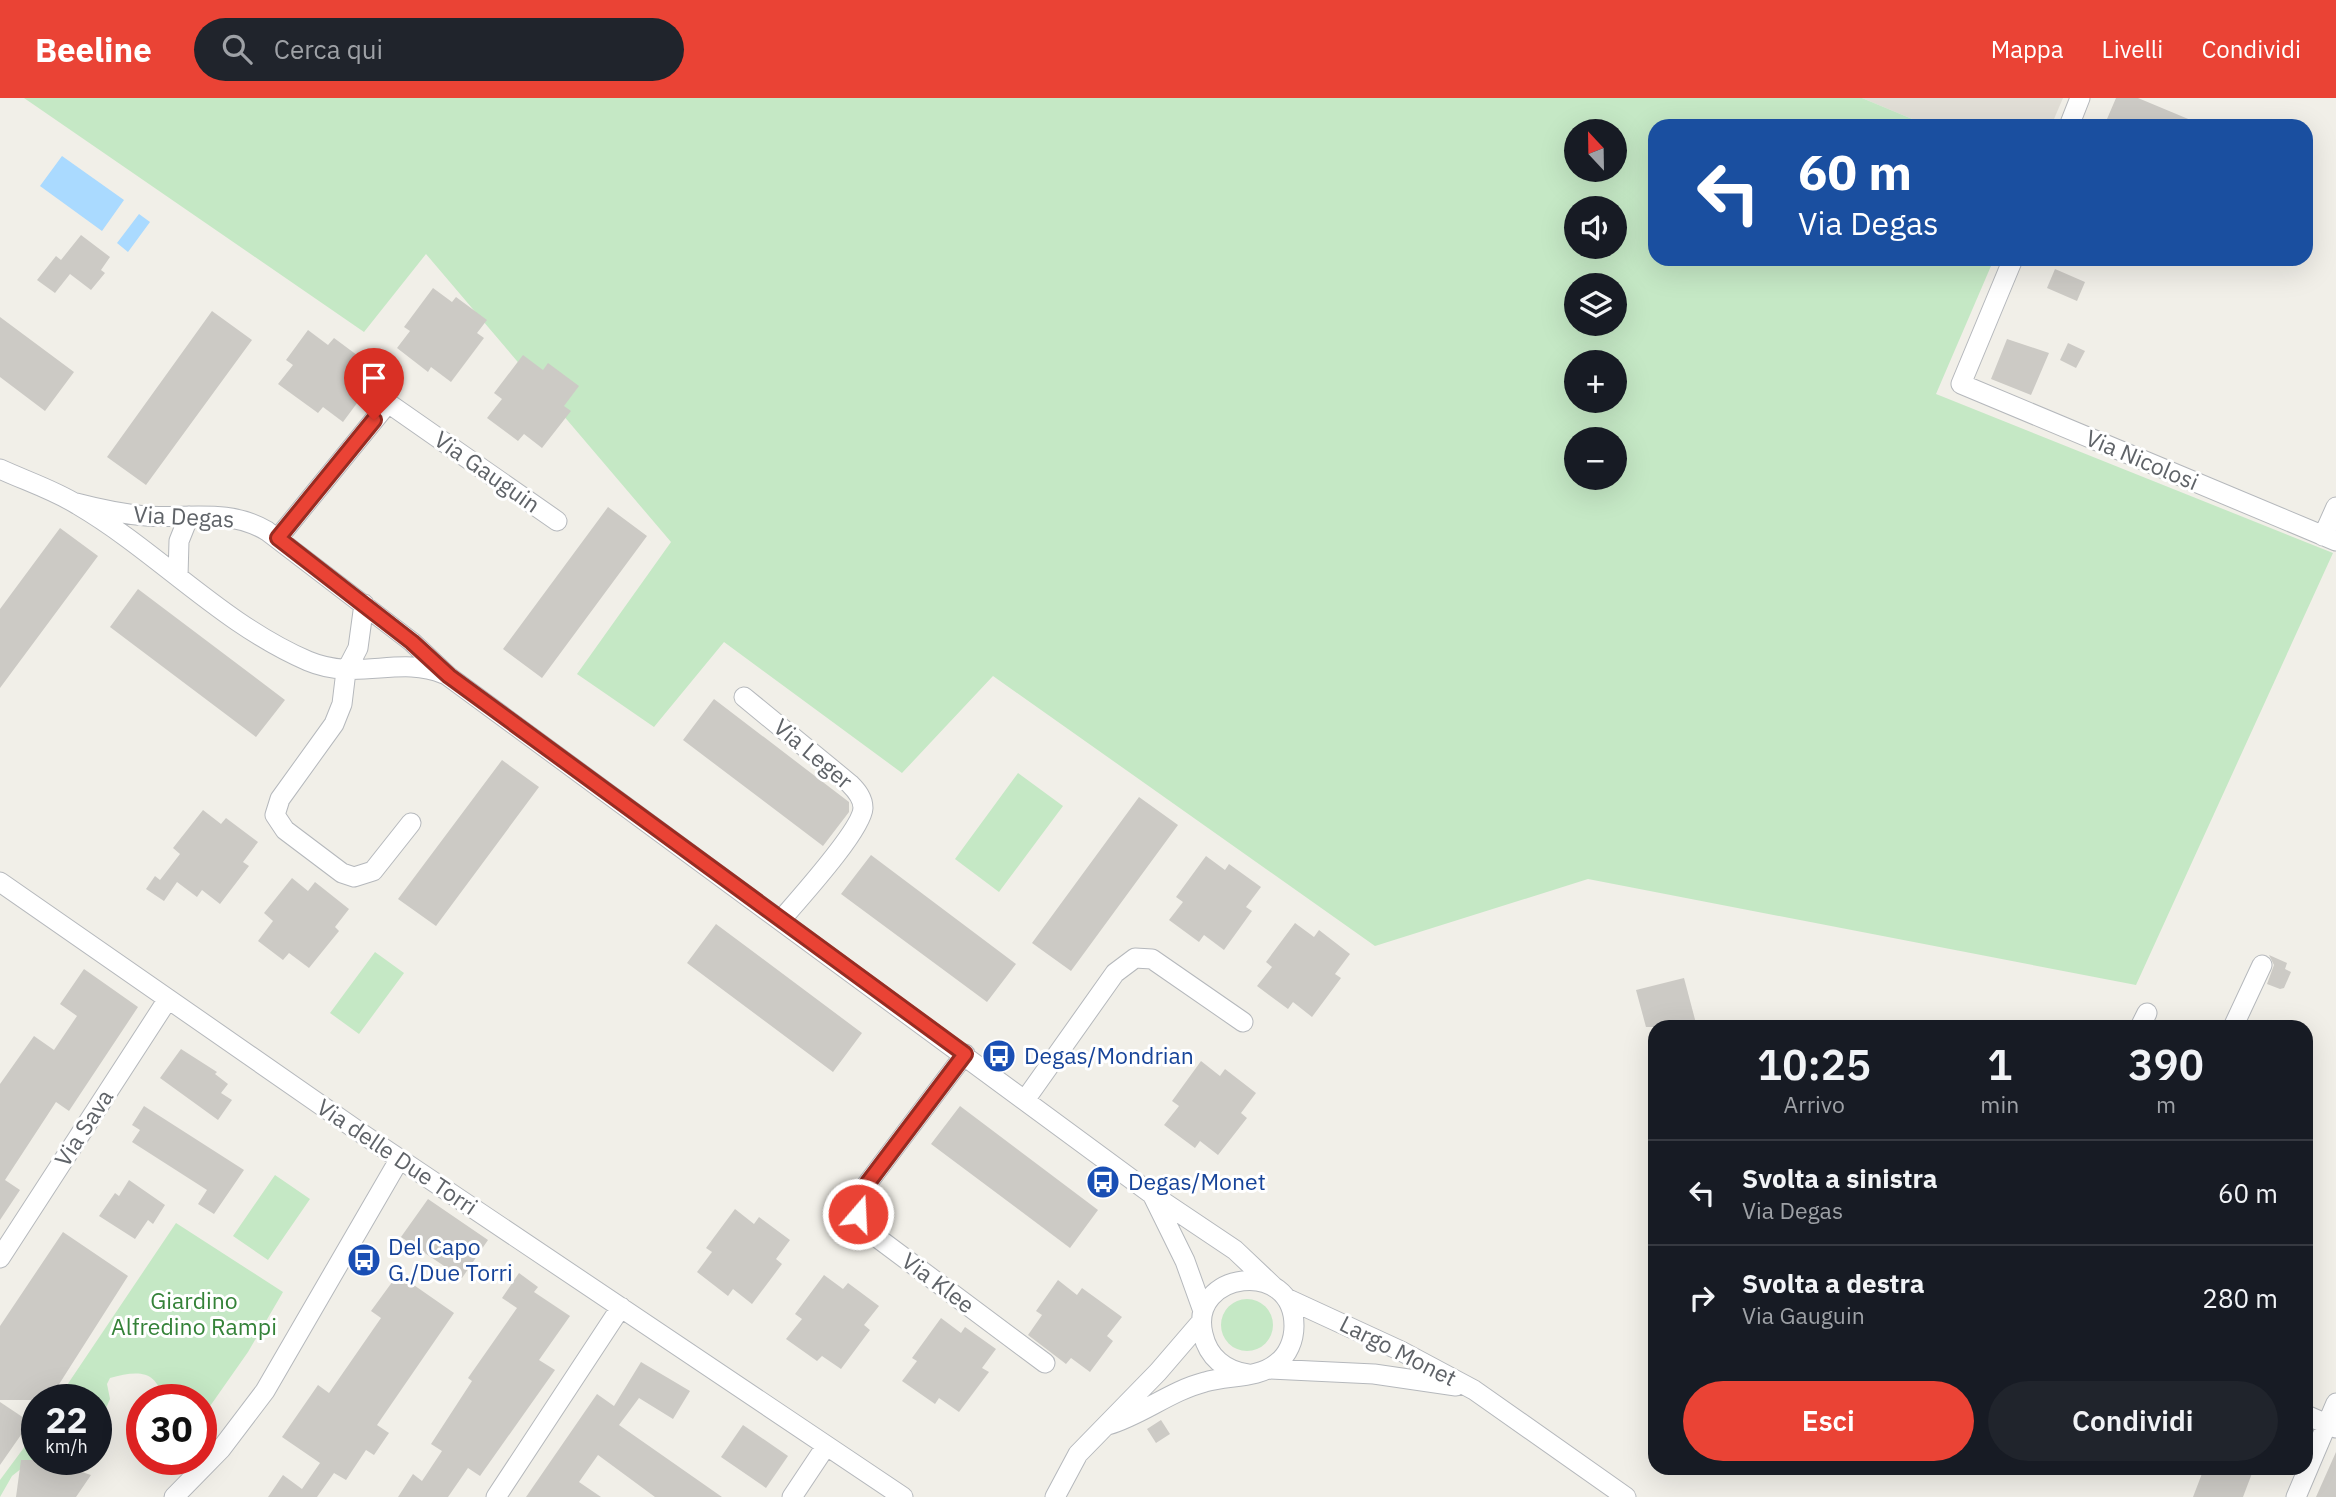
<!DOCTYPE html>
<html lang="it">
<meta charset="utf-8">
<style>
body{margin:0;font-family:"IBM Plex Sans",sans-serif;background:#20242c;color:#f1f3f6;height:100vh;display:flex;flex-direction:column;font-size:26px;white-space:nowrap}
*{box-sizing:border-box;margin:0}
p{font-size:23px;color:#9ea1a6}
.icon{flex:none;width:38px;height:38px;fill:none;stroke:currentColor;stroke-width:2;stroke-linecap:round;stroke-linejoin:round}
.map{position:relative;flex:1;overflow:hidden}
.panel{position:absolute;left:1648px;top:922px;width:665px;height:455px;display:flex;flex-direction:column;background:#171b24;border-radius:21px;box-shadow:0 7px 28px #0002}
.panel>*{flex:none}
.guide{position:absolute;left:1648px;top:21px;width:665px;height:147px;border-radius:21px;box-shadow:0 7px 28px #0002;background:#1a4fa0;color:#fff;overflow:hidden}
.needle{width:46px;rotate:338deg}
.fabs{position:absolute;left:1564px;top:21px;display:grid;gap:14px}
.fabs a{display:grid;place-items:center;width:63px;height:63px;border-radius:50%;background:#171b24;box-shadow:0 7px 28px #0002;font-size:35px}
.speed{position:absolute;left:21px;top:1286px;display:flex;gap:14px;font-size:35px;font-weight:700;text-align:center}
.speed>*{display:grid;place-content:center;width:91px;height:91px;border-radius:50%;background:#171b24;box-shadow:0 7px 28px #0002;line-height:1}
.speed small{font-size:18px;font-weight:400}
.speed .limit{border:10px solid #d22;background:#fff;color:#111}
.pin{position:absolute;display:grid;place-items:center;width:60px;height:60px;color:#fff;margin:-72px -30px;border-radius:50% 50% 50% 0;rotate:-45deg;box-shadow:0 0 7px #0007}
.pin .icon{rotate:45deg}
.me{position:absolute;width:77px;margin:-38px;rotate:19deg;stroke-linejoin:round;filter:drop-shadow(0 0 5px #0008)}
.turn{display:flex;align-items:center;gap:24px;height:147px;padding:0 35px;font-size:32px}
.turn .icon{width:91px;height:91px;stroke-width:2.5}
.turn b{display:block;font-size:49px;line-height:60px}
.eta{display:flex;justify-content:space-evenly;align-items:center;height:119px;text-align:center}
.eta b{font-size:42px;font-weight:600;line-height:49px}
.button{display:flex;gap:14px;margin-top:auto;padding:14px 35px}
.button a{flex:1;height:80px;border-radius:42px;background:#ea4335;color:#fff;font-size:28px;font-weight:600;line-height:80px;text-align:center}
.button a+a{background:#20242c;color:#f1f3f6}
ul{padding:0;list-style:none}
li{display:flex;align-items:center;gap:21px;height:105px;padding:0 35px;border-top:2px solid #363941}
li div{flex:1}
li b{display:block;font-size:26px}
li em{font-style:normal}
header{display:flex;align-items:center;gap:42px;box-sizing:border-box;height:98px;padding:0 35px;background:#ea4335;color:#fff}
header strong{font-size:33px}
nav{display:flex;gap:38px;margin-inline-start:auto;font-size:24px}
.search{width:490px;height:63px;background:#20242c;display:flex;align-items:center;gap:18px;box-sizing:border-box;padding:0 24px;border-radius:38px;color:#9ea1a6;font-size:26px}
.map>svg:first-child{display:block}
.education{fill:#e1ded6}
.green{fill:#c5e8c5;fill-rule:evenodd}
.water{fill:#aadaff}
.building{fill:#cccac5}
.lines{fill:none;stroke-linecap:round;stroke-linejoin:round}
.minor-casing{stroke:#b5b8bc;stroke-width:21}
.minor{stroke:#fff;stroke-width:19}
.route-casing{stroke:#982c22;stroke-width:18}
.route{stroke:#ea4335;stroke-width:12}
.labels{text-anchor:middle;stroke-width:6;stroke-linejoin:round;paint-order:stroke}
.street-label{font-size:23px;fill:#5f6368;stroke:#fff}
.transit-label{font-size:23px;fill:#164399;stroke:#fff;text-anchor:start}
.park-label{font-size:23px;fill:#348238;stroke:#fff}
</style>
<header>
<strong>Beeline</strong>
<div class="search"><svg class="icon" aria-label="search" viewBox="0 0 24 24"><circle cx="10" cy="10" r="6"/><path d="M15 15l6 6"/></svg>Cerca qui</div>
<nav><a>Mappa</a><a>Livelli</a><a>Condividi</a></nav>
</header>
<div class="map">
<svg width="2336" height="1399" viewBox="0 0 2336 1399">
<rect width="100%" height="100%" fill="#f1efe8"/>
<path class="education" d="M1862,0H2063L2051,28H1929Z"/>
<path class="green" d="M24,0H1862L1929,28H1656V161H1994L1936,296L2333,455L2136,887L1588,781L1375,848L993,578L902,675L724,544L654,629L577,576L671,444L426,156L364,234ZM1577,33H1615V72H1577ZM1577,110H1615V149H1577ZM1577,187H1615V226H1577ZM1577,264H1615V303H1577ZM1577,341H1615V380H1577Z
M1018,675L1063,708L999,794L955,761Z
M375,854L404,875L359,936L330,915Z
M275,1077L310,1101L268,1162L233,1138Z
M176,1125L283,1194L248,1254L201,1321V1302H162C158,1270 135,1273 110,1280L107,1286L110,1301L96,1333V1302H57Z
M1221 1227a26 26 0 1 1 52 0a26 26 0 1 1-52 0Z
M37,1332V1358L12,1378L0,1399V1382Z"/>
<path class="water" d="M62,58L124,102L102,133L40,88Z
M139,116L150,124L128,154L117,145Z"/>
<path class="building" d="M2116,0H2138L2205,28H2104Z
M81,137L110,159L101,172L105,175L91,192L70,176L55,195L37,182L56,158L61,162Z
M2055,171L2085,184L2077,203L2047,190Z
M433,190L452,204L456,199L487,222L477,235L484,240L451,284L431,269L428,274L397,250L410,233L404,229Z
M212,213L252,242L146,387L107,359Z
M0,219L74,274L45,313L0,279Z
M308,232L328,247L334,240L373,269L359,288L366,293L343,324L323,309L318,315L278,286L293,267L286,262Z
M2007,241L2049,255L2031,297L1991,281Z
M2068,245L2085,253L2076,270L2060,262Z
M523,257L543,272L548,265L579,288L564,308L571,313L542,350L524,336L518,343L487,320L502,301L494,295Z
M608,409L647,438L542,580L503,551Z
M60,430L98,458L0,590V511Z
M138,491L285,602L256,639L110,529Z
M714,601L849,704V714L823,748L683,642Z
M502,662L539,689L436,828L398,801Z
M1139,699L1178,727L1071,873L1032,845Z
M203,712L221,726L226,720L258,744L243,764L249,768L220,806L202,792L197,799L177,784L164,803L146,791L155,778L160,782L180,756L173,750Z
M871,757L1016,866L987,904L841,796Z
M1206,758L1225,772L1229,766L1261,789L1246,809L1252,813L1224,852L1204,837L1199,844L1169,822L1183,804L1176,799Z
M292,780L308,793L315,784L349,811L335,829L339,833L309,870L289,855L283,862L258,843L273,823L264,815Z
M1295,825L1314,839L1319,832L1350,856L1335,876L1341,880L1312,919L1293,904L1288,911L1257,888L1272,869L1266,864Z
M716,826L862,935L833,974L687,865Z
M2269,857L2287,865L2285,871L2291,874L2284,890L2280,891L2267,886L2274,867Z
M84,871L138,909L69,1013L56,1004L5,1082L20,1092L0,1122V986L34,938L54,952L77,918L60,906Z
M1684,880L1697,929H1646L1636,892Z
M181,951L217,974L215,976L228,986L221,995L232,1002L218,1022L160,980Z
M1201,963L1220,978L1225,971L1256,995L1241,1015L1247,1020L1218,1057L1200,1043L1195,1050L1164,1027L1179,1008L1172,1003Z
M144,1008L244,1072L214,1116L198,1106L207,1092L132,1044L140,1032L132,1027Z
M960,1008L1098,1112L1070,1150L931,1046Z
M129,1082L165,1107L153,1126L148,1122L135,1141L99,1118L115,1095L119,1098Z
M428,1101L488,1142L462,1180L401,1139Z
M735,1111L754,1126L759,1119L790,1142L776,1161L782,1166L752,1206L733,1191L728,1198L697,1174L712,1154L706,1150Z
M63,1134L128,1178L49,1302H0V1228Z
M519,1175L538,1189L534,1194L570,1218L539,1262L555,1272L480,1378L468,1370L448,1399H398L413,1376L422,1383L442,1353L431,1346L472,1283L468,1280L517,1210L502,1200Z
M398,1176L454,1215L377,1327L389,1335L374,1357L366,1352L346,1382L334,1375L317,1399H268L283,1377L302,1391L320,1365L282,1339L318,1287L329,1295L381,1220L371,1213Z
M824,1177L843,1191L848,1185L879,1208L864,1227L870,1232L841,1271L822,1258L817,1263L786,1241L802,1221L795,1216Z
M1058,1182L1077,1197L1082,1190L1122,1219L1107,1238L1113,1243L1090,1274L1071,1260L1066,1266L1028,1237L1042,1217L1036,1213Z
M941,1220L961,1235L965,1229L996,1251L982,1270L989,1274L959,1314L939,1300L935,1306L902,1283L917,1263L912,1260Z
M641,1264L690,1293L673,1321L639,1300L619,1327L722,1399H655L598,1357L579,1384L601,1399H526L597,1296L614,1308Z
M0,1304L30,1324L0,1367Z
M1161,1322L1170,1336L1156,1345L1147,1331Z
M743,1327L788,1358L766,1390L721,1359Z
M2336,1354V1399H2316Z
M21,1362H46L91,1377L76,1399H16Z
M2212,1370H2254L2243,1399H2193L2203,1373L2211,1376Z"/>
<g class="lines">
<defs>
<path id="minor" d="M2069,28L2080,0
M2013,161L1961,286L2336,443
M0,371C26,383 54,392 78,407C158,454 222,526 308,563C358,584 399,557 444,576
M76,405C99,411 122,416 146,418C188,421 229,410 267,433L412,544L448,578L1153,1097L1235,1152L1273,1188
M2323,438L2336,409
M278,440L388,305L557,423
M178,478L179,443L189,418
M364,506L358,550L346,573L342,606L334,626L280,701L275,717L285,732L342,775L354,779L373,773L411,725
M744,599L850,686C857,693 863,700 863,710C862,732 798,802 781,822
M0,784L361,1035L903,1399
M2140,929L2147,915
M2233,929L2262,867
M965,956L861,1094C852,1112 861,1126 875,1138L1045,1265
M1025,1002L1115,875L1135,860L1152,861L1243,924
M1153,1098L1185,1163L1203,1213
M0,1160L168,901
M1286,1200L1401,1253L1474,1292L1626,1399
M1268,1271L1374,1276L1456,1288
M2306,1317L2336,1330
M1108,1327C1142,1317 1170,1293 1205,1284C1228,1277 1258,1281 1277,1265C1288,1257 1294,1242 1294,1228C1294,1159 1188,1174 1203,1236C1208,1259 1225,1273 1248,1276
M174,1399L221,1351L265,1293L399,1062
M496,1399L621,1209
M792,1399L826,1348
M1055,1399L1078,1356L1158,1274L1201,1224
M2296,1399L2336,1305"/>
</defs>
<use href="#minor" class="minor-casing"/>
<use href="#minor" class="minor"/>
</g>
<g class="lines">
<defs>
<path id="route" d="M374,322L278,440L412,544L449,578L965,956L861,1094L857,1102L858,1116"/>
</defs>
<use href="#route" class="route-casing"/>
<use href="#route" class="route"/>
</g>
<defs>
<symbol id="bus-disc" viewBox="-11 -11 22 22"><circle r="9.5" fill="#1a4fb4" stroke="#fff"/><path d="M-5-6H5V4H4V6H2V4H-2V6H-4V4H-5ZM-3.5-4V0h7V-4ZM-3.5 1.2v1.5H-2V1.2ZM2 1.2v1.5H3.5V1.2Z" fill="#fff"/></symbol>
</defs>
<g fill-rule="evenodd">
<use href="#bus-disc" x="980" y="939" width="38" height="38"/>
<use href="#bus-disc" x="1084" y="1065" width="38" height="38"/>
<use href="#bus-disc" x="345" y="1143" width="38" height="38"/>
</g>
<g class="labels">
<g class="street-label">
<text transform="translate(2142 362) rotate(23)" y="8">Via Nicolosi</text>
<text transform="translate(487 374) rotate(35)" y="8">Via Gauguin</text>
<text transform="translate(184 419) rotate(3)" y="8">Via Degas</text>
<text transform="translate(813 656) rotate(40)" y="8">Via Leger</text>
<text transform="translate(84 1030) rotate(-57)" y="8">Via Sava</text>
<text transform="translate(397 1059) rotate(34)" y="8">Via delle Due Torri</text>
<text transform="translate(938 1185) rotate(37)" y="8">Via Klee</text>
<text transform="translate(1398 1253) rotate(27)" y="8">Largo Monet</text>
</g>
<g class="transit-label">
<text x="1024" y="966">Degas/Mondrian</text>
<text x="1128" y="1092">Degas/Monet</text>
<text x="388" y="1157">Del Capo<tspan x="388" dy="26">G./Due Torri</tspan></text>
</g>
<g class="park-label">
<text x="194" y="1211">Giardino<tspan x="194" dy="26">Alfredino Rampi</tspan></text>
</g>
</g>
</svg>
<div class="fabs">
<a><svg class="needle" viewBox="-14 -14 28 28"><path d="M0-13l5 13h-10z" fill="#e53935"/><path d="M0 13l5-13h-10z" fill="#9ea1a6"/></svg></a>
<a><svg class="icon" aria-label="sound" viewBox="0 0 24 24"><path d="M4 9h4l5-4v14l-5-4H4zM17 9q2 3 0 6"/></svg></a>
<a><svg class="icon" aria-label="layers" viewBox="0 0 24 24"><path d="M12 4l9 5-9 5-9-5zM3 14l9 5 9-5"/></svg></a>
<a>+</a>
<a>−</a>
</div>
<div class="speed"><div>22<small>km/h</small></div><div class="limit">30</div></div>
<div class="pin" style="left:374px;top:322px;background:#d93025"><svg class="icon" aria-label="arrive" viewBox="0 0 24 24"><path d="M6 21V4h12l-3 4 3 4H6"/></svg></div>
<svg class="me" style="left:858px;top:1116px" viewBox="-20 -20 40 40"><circle r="17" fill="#ea4335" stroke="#fff" stroke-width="3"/><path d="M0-11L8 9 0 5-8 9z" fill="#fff"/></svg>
<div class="guide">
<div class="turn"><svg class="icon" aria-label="left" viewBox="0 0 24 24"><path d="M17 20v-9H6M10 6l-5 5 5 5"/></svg><div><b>60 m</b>Via Degas</div></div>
</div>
<section class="panel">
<div class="eta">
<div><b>10:25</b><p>Arrivo</p></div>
<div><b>1</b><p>min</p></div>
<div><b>390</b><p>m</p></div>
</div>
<ul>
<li><svg class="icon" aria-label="left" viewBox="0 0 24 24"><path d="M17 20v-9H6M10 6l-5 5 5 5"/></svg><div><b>Svolta a sinistra</b><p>Via Degas</p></div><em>60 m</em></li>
<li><svg class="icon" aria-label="right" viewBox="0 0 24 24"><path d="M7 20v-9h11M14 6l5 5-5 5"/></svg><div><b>Svolta a destra</b><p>Via Gauguin</p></div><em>280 m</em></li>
</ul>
<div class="button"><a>Esci</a><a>Condividi</a></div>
</section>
</div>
